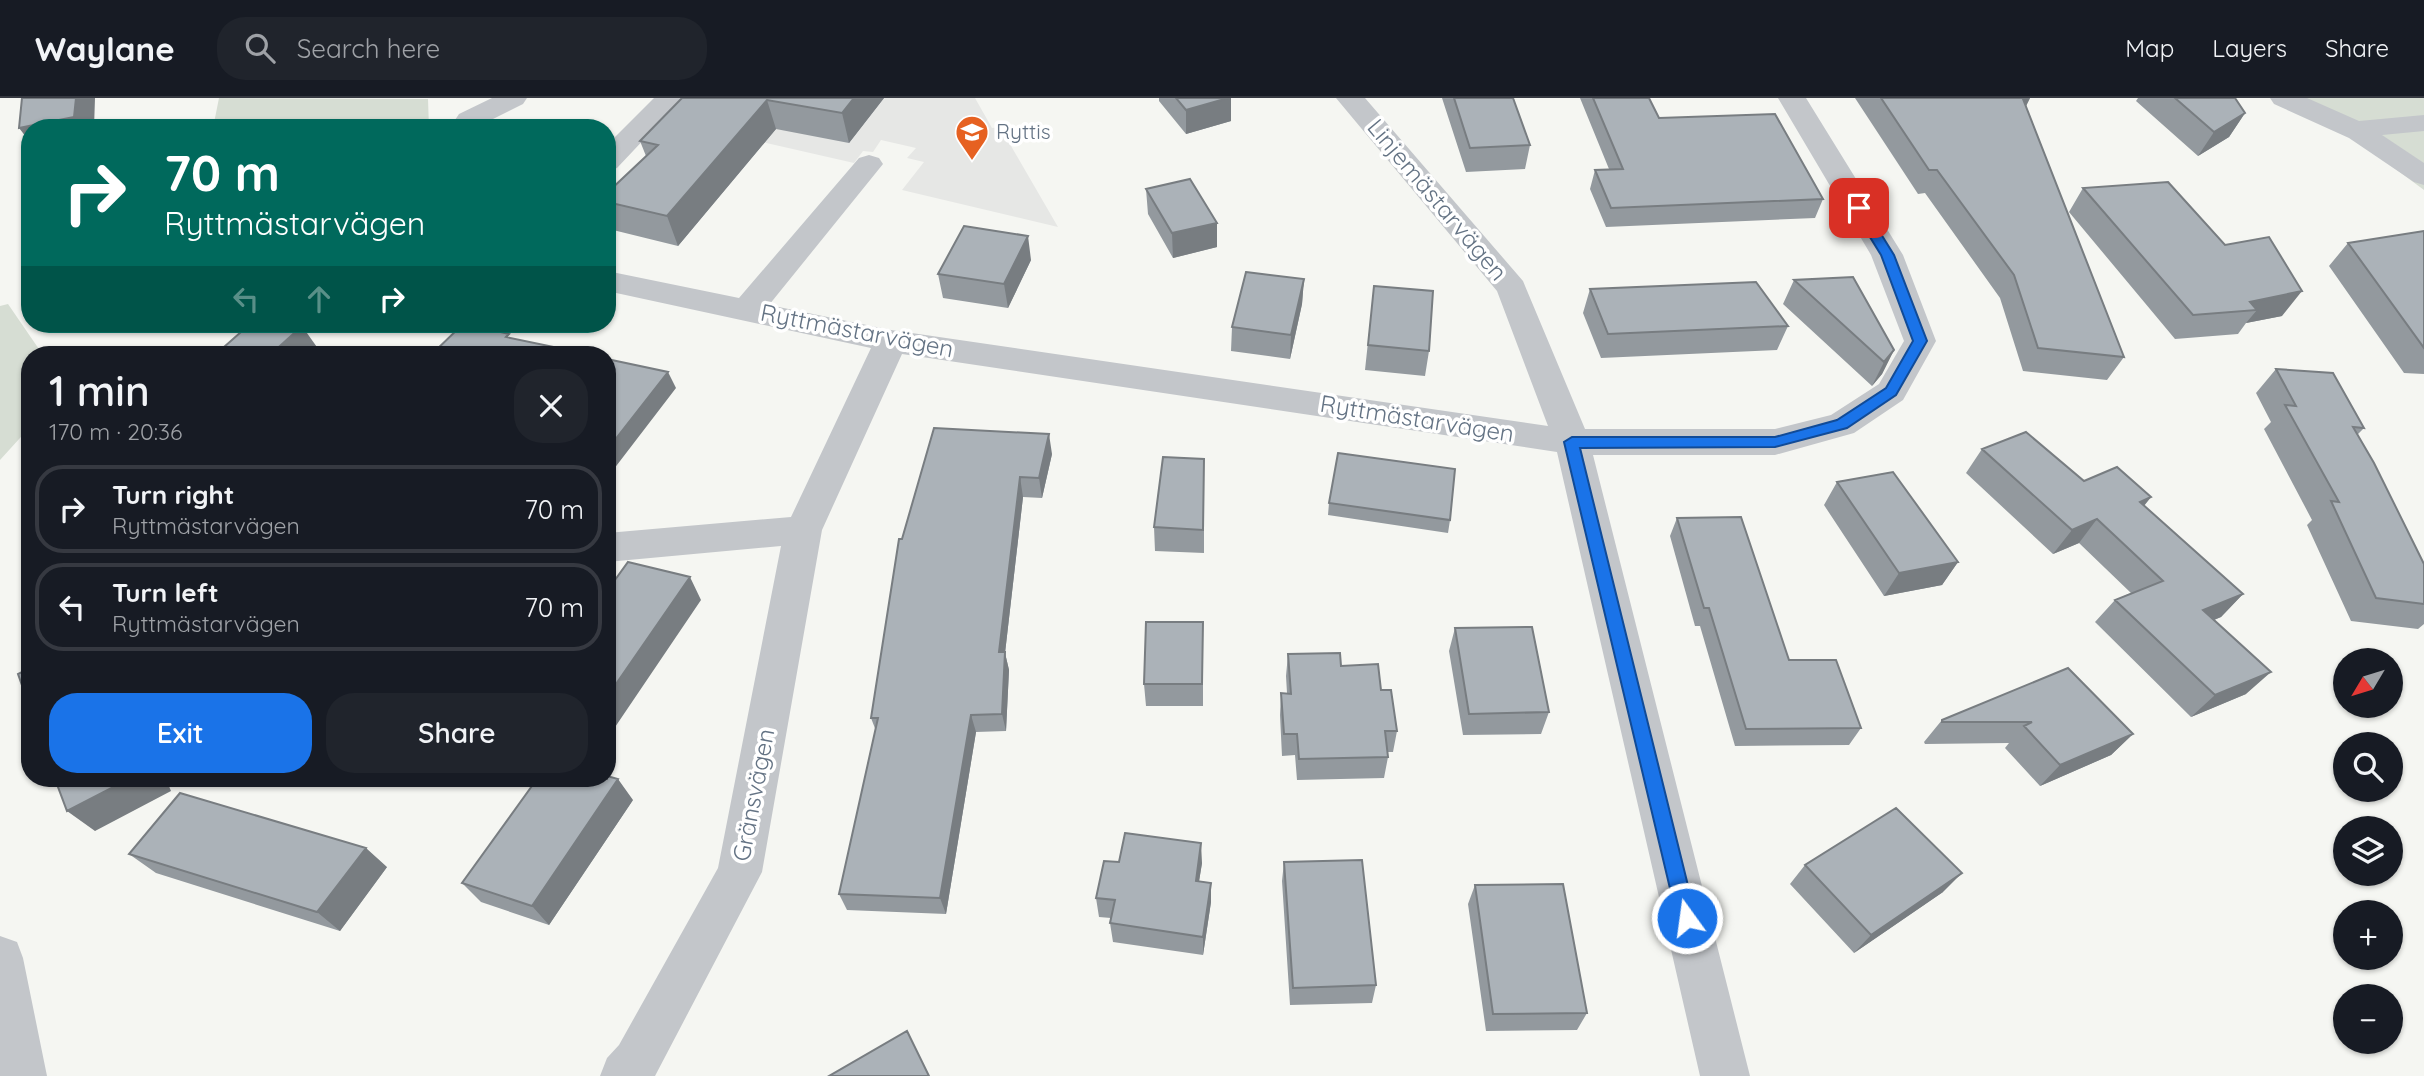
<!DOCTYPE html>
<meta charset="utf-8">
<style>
body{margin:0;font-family:Quicksand,sans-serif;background:#20242c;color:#f1f3f6;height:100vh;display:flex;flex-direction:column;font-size:26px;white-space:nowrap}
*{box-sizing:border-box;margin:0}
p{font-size:23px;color:#9ea1a6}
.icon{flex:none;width:38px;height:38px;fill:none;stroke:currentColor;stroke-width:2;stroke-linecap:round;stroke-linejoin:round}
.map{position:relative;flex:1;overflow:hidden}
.drawer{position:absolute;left:21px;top:248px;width:595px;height:441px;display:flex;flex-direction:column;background:#171b24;border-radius:28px;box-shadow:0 2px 5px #0004}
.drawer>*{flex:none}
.guide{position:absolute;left:21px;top:21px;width:595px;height:214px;border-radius:28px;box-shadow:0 2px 5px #0004;background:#00695c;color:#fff;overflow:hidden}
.needle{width:46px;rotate:232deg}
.buttons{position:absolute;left:2333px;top:550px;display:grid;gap:14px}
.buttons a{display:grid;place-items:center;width:70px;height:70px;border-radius:50%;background:#171b24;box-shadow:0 2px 5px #0004;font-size:35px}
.pin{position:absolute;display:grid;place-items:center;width:60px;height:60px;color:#fff;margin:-30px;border-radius:14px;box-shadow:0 4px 10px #0006}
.me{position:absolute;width:77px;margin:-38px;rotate:346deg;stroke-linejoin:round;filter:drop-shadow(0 0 5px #0008)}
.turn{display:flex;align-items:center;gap:24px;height:147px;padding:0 28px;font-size:32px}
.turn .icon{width:91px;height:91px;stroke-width:2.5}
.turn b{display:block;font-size:49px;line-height:60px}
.lanes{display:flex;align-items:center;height:66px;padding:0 28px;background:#0003;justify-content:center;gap:35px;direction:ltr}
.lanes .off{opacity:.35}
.round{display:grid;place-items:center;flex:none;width:74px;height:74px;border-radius:28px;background:#20242c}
.headline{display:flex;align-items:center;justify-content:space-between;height:119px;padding:0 28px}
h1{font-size:42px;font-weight:600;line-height:52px}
.primary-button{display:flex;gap:14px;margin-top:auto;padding:14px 28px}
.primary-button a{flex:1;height:80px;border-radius:28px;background:#1a73e8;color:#fff;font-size:28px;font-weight:600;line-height:80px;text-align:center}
.primary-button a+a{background:#20242c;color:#f1f3f6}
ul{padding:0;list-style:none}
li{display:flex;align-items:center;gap:21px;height:88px;margin:0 14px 10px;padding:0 14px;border:4px solid #363941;border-radius:28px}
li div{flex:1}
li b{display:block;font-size:26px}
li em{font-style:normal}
header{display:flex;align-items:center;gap:42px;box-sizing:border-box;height:98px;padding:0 35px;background:#171b24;border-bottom:2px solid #363941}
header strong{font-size:33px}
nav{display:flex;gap:38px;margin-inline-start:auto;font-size:24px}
.search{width:490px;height:63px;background:#20242c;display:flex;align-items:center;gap:18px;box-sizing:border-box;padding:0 24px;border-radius:28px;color:#9ea1a6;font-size:26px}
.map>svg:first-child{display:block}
.built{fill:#e6e7e5}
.green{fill:#d6ddd3}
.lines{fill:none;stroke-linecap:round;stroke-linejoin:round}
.minor{fill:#c3c6ca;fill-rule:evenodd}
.wall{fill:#93999e}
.shaded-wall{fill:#787d81}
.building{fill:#abb2b8;stroke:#787d81;stroke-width:2}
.route{fill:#1a73e8;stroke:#114b97;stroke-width:2}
.labels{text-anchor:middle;stroke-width:7;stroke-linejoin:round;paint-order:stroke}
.far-poi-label{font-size:21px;fill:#647384;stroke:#fff;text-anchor:start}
.street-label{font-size:24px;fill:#647384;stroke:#fff}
</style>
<header>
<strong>Waylane</strong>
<div class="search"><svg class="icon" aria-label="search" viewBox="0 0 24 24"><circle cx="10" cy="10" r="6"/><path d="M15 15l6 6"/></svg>Search here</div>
<nav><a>Map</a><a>Layers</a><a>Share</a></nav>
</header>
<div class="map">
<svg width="2424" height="978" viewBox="0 0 2424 978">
<rect width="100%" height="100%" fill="#f5f6f2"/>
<path class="built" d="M689,0H975L992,30L1000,29L1058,129L902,92L924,64L907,60L916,50L881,42L873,54L863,53L854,65L669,23Z"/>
<path class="green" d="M219,0L428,1L429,30H213Z
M2271,0H2424V92L2347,35Z
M8,206L43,257H30V329L0,362V208Z"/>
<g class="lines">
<path class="minor" d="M492,0H527L523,6L479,28H459L455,22L459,16Z
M654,0H683L617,70L607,73V47Z
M1336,0H1365L1523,183L1585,331H1775L1831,317L1879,286L1904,243L1871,157L1778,0H1806L1903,157L1936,243L1903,302L1854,335L1775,357H1593L1750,978H1700L1557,354L902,256L822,432L762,774L655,978H600L607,960L619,947L718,770L781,448L607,464V435L791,419L871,250L607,193V173L739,200L859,60L869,57L879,60L883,66L769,207L891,232L1548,328L1497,193Z
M2270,0H2307L2359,23L2424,17V33L2382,37L2424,65V87L2414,84L2349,40L2274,6Z
M0,838L17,844L23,860L47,978H0Z"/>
</g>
<path class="wall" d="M682,0H884L849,45L776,31L678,148L613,132L607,119V95L646,58L640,43Z
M1159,0H1231V23L1186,36L1159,3Z
M1442,0H1513L1530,47L1525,71L1466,74Z
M1580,0H1649L1659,20L1823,101L1815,120L1606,129L1590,91L1595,72L1609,71Z
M1855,0H2030L2026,8L2124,259L2107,282L2023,273L2000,200L1925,95L1918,96Z
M2138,0H2235L2245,15L2229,39L2198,58L2136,3Z
M2083,90L2282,218L2246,225L2238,236L2175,241L2069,114Z
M1146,91L1217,125V149L1173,160L1148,116Z
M2424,133V276L2404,275L2329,168L2348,145Z
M1031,162L1008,210L943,200L938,176Z
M1304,181L1302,206L1290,261L1231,253L1232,229Z
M1794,182L1894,252L1882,276L1872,288L1783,206Z
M1374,188L1429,253L1425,278L1365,272Z
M1590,191L1788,228L1777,252L1601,260L1583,215Z
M2276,271L2364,330L2357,337L2424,466V526L2418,531L2351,523L2307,427L2312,422L2264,331L2271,324L2256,295Z
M1982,351L2084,383L2151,399L2144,408L2243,496L2221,519L2214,522L2246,596L2191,619L2095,524L2115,502L2131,495L2079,445L2053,456L1966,375Z
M1052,356L1042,400L1023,399L1005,555L1009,572L1006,633L976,634L946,816L847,812L839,796L876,633L871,620L902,441Z
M1204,361V455L1155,453L1154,429Z
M1837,384L1958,464L1942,487L1884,498L1824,407Z
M1329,405L1450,422L1448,435L1328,417Z
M1677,420L1789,562L1861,630L1849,647L1735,648L1700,528H1695L1670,438Z
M1203,524V608H1146L1144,586Z
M1455,530L1549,614L1541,636L1463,637L1449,553Z
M1288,556L1341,568L1381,592L1397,633L1393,654H1387L1388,659L1384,680L1297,682L1295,657L1282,658L1280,617L1281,595H1287L1286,578Z
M2068,570L2133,636L2111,657L2040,688L2005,650L2009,645L1925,646L1924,644L1942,622Z
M633,702L549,827L481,804L462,785Z
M129,756L387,769L340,833L156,775Z
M1119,764L1202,765L1199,783L1211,785V804L1203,857L1113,844L1110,825L1111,820L1099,819L1096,800Z
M1284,764L1376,887L1372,905L1290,907L1282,783Z
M1805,767L1943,794L1854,855L1790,786Z
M1475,787L1587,915L1577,932L1486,933L1468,806Z"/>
<path class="shaded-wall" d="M76,0H95L94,30H30V44L19,30Z
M854,0H884L849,45L842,15Z
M1228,0H1231V23L1186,36V12Z
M2024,0H2030L2021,18L2011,24Z
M767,2L776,31L678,148L667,118Z
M2245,15L2229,39L2198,58L2214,34Z
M1217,125V149L1173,160L1172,135Z
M1028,138L1031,162L1008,210L1004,186Z
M1304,181L1302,206L1290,261L1291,237Z
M2302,193L2282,218L2246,225L2257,212L2250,204Z
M302,228L319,252L314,257H270Z
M1894,252L1882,276L1872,288L1884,264Z
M668,274L676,290L607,380V352Z
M1049,336L1052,356L1042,400L1039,380Z
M1020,379L1023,399L1005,555L1009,572L1006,633L1002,616L999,554Z
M2151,399L2132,422L2140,404Z
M2097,421L2079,445L2053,456L2072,432Z
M1958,464L1942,487L1884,498L1899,475Z
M690,479L701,502L607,641V599Z
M2243,496L2221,519L2181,535L2203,512Z
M2271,574L2246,596L2191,619L2215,597Z
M971,617L976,634L946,816L940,800Z
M2133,636L2111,657L2040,688L2060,667Z
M129,681H166L171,693L95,733L67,713Z
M618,681L633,702L549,827L532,808Z
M1201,745L1202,765L1196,802V783Z
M366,750L387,769L340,833L317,814Z
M1962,775L1943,794L1854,855L1871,837Z
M1211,785V804L1203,857V839Z"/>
<path class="building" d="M22,0H76L74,19L19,30Z
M682,0H854L842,15L767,2L667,118L607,104V95L658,47L640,43Z
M1176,0H1228L1186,12Z
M1454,0H1513L1530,47L1470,50Z
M1593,0H1649L1659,20L1775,16L1823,101L1611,110L1595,72L1623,71Z
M1881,0H2024L2023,1L2124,259L2038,250L2014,177L1937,72H1929Z
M2175,0H2235L2245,15L2214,34Z
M1190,81L1217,125L1172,135L1146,91Z
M2168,84L2225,147L2269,139L2302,193L2250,204L2257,212L2193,217L2083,90Z
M964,128L1028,138L1004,186L938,176Z
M2424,133V250L2348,145Z
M1246,174L1304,181L1291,237L1232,229Z
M1853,179L1894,252L1884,264L1794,182Z
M1756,184L1788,228L1608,236L1590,191Z
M1374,188L1433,193L1429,253L1368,247Z
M250,226H301L302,228L270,257H215Z
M463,226H467L509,236L506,239L592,257H431Z
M607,261L668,274L607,352Z
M2276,271L2333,275L2364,330L2353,329L2374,365L2424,466V506L2376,500L2331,403L2339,404L2285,307L2296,308Z
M934,330L1049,336L1039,380L1020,379L999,554H1005L1002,616L971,617L940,800L839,796L878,620H871L899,441H902Z
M2026,334L2084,383L2117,369L2151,399L2140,404L2243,496L2203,512L2271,574L2215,597L2115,502L2163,483L2097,421L2072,432L1982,351Z
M1338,355L1455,371L1450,422L1329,405Z
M1163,359L1204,361L1203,432L1154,429Z
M1893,374L1958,464L1899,475L1837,384Z
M1741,419L1789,562H1836L1861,630L1746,631L1709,510H1704L1677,420Z
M628,464L690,479L607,599V493Z
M1146,524H1203L1202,586H1144Z
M1532,529L1549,614L1469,616L1455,530Z
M1340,555L1341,568L1378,566L1381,592H1391L1397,633H1385L1388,659L1299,661L1297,636H1284L1281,595L1291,596L1288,556Z
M30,570V610L18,576Z
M2068,570L2133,636L2060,667L2024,628L2032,624H1942V622Z
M607,678L618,681L532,808L462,785L537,681H607Z
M55,681H129L67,713Z
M180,695L366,750L317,814L129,756Z
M1896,710L1962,775L1871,837L1805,767Z
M1125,735L1201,745L1196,783L1211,785L1203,839L1110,825L1115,802L1096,800L1104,763L1119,764Z
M1362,762L1376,887L1293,890L1284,764Z
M1563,786L1587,915L1493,916L1475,787Z
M907,933L929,978H829Z"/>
<path class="route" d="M1859,106L1863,107L1894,157L1927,243L1896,297L1847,330L1775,349L1580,350L1696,820L1694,826L1687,828L1680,826L1677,820L1564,344L1572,339H1775L1837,322L1886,290L1913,243L1881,157L1852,110Z"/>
<defs>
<symbol id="school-pin" viewBox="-11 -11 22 30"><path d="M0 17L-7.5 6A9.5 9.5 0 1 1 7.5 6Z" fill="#e66121" stroke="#fff"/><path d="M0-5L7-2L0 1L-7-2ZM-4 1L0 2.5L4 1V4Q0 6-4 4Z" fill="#fff"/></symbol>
</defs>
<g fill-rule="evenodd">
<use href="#school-pin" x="953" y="15" width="38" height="52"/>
</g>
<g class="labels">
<g class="far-poi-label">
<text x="996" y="41">Ryttis</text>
</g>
<g class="street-label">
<text transform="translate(1437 102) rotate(50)" y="8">Linjemästarvägen</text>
<text transform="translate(857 233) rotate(11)" y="8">Ryttmästarvägen</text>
<text transform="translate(1417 321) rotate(9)" y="8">Ryttmästarvägen</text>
<text transform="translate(754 697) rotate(-79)" y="8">Gränsvägen</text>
</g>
</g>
</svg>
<div class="buttons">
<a><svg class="needle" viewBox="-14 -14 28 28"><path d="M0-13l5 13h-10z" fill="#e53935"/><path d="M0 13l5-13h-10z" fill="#9ea1a6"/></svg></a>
<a><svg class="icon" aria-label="search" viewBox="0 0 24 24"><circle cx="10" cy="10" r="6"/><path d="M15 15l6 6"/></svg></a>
<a><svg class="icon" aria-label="layers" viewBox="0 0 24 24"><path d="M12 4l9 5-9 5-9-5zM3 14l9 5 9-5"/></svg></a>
<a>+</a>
<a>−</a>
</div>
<div class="pin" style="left:1859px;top:110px;background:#d93025"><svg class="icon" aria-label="arrive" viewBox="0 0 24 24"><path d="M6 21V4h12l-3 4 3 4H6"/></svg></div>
<svg class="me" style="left:1687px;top:820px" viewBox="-20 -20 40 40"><circle r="17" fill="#1a73e8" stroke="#fff" stroke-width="3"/><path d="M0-11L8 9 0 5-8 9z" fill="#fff"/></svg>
<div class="guide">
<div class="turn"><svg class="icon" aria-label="right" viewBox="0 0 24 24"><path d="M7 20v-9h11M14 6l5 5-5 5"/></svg><div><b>70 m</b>Ryttmästarvägen</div></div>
<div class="lanes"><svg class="icon off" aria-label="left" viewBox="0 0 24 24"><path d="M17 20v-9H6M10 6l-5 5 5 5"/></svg><svg class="icon off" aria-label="ahead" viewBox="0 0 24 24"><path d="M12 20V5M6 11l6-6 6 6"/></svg><svg class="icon" aria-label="right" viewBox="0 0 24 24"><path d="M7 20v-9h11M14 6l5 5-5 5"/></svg></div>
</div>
<section class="drawer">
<div class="headline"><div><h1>1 min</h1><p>170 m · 20:36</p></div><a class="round"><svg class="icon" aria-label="close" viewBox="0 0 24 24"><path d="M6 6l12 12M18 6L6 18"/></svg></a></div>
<ul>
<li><svg class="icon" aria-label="right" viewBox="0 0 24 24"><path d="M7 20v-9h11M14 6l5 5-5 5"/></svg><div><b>Turn right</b><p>Ryttmästarvägen</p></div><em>70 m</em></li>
<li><svg class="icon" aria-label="left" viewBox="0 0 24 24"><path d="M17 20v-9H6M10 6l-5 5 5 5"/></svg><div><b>Turn left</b><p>Ryttmästarvägen</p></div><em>70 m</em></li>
</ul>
<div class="primary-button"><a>Exit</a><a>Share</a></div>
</section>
</div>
